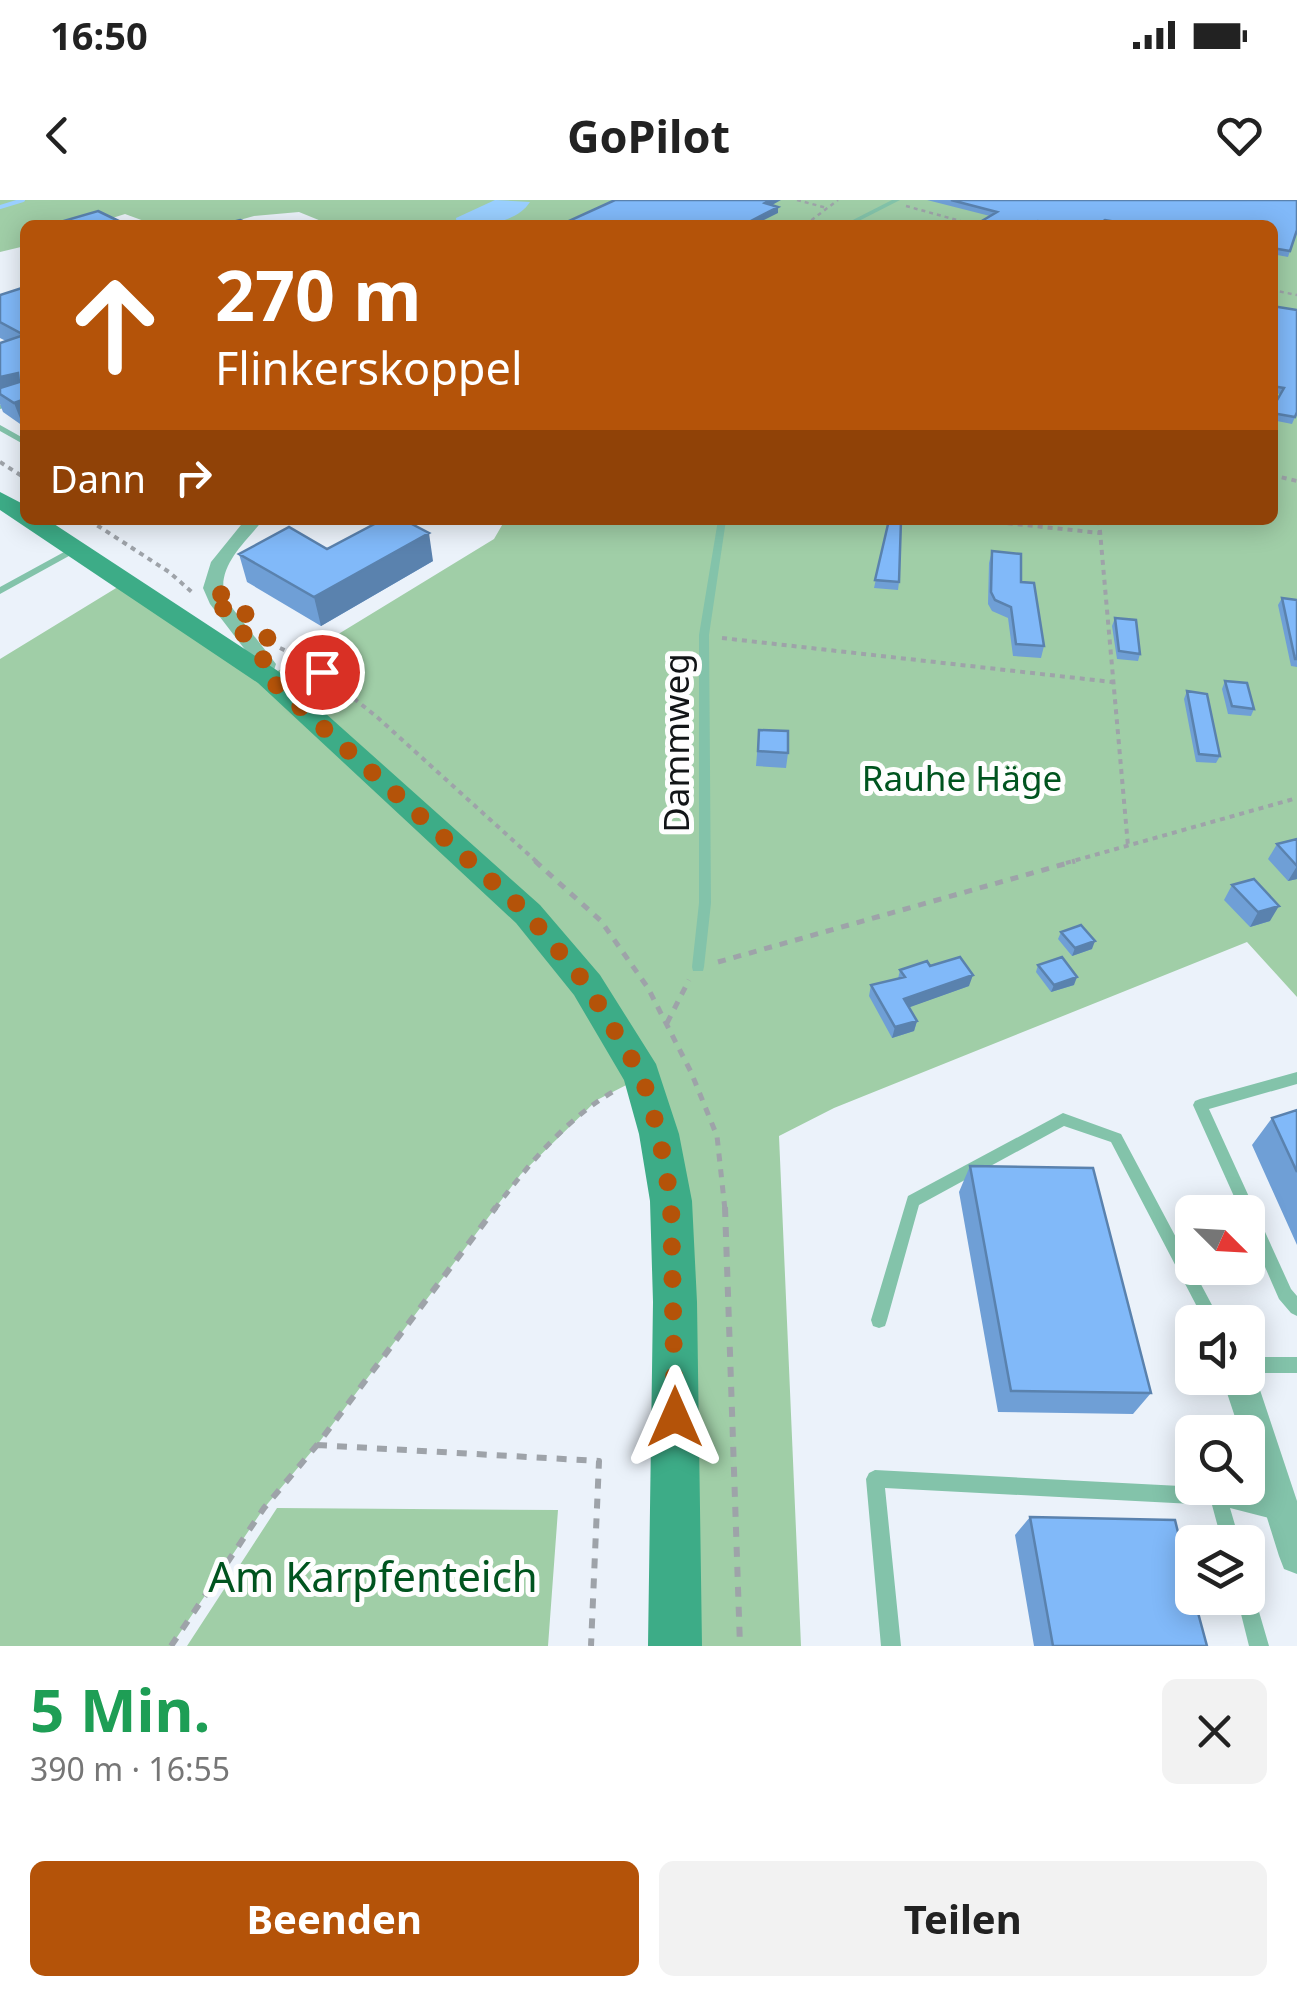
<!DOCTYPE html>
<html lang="de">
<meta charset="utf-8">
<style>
body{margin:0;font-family:"Noto Sans",sans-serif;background:#f2f2f2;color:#222;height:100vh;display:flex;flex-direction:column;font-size:38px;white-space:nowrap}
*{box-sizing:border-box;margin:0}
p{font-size:32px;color:#767676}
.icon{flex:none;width:55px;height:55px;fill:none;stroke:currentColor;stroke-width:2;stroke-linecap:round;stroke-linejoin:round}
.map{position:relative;height:1446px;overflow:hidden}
.drawer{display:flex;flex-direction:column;background:#fff;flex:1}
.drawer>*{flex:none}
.guide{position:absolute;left:20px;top:20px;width:1258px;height:305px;border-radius:15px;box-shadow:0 5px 25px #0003;background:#b45309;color:#fff;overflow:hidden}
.needle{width:65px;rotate:114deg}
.controls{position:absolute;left:1175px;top:995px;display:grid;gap:20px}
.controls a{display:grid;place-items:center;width:90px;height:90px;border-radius:15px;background:#fff;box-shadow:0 5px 25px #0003;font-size:50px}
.pin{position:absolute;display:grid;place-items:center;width:85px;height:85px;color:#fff;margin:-42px;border:5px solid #fff;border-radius:50%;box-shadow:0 2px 10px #0007}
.me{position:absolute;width:110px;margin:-55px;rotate:0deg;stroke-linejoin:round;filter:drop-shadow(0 0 8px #0008)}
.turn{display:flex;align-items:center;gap:35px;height:210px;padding:0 30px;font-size:45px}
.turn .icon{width:130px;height:130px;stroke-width:2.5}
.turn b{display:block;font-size:70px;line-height:85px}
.then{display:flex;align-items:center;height:95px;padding:0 30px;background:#0003;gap:20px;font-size:38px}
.round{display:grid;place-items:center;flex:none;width:105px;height:105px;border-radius:15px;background:#f2f2f2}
.head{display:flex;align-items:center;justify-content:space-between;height:170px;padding:0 30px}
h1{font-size:60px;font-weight:700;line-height:75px;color:#1e9e55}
.action{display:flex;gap:20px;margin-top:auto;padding:20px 30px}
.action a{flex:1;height:115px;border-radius:15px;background:#b45309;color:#fff;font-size:40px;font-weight:700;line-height:115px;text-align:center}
.action a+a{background:#f2f2f2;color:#222}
.status{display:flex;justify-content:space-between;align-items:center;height:70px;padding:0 50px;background:#fff;direction:ltr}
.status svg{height:28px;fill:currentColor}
header{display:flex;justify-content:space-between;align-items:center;height:130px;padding:0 30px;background:#fff;font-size:45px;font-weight:700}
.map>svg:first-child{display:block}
.green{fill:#a0cea7}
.water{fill:#9acfff}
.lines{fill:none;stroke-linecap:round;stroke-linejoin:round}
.stream{stroke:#9acfff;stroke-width:4}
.path-far3{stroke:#9ea3a9;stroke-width:2.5;stroke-dasharray:4 4;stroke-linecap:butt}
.path-far2{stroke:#9ea3a9;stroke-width:4;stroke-dasharray:5 5;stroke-linecap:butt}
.path-far1{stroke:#9ea3a9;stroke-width:5;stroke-dasharray:8 8;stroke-linecap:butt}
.path{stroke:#9ea3a9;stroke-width:6;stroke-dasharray:10 10;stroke-linecap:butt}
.service{fill:#83c3aa;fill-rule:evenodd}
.minor{fill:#83c3aa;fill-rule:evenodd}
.secondary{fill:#3dac87;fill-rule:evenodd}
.wall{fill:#6f9fd6}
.shaded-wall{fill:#5a82ae}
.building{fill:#81b9f9;stroke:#5a82ae;stroke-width:2.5}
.route{stroke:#b45309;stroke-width:18;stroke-dasharray:0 32.4}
.labels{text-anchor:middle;stroke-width:10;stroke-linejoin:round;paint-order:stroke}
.street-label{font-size:35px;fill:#121517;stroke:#fefefe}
.park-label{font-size:35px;fill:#00541f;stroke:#fefefe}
.near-park-label{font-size:42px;fill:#00541f;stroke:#fefefe}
</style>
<div class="status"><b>16:50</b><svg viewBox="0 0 49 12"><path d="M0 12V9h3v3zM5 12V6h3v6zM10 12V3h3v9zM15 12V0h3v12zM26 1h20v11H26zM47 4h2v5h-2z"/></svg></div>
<header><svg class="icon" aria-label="back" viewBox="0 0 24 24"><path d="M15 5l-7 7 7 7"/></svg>GoPilot<svg class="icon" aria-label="heart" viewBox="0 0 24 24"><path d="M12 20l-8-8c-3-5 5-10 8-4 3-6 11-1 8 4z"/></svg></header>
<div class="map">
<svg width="1297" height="1446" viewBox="0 0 1297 1446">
<rect width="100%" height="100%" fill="#ebf2fa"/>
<path class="green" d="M0,0H1297V797L1247,742L834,908L779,936L801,1446H675V1102L642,877L597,900L521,974L317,1245L264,1308L171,1446H0V459L126,382L268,477L494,339L505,320H1272V25H331L299,12L254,16L222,25H155L125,14L90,25H25V46L0,52Z
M277,1308L558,1310L548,1446H187Z"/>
<path class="water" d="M495,0L530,2C516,24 480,26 457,25L456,18Z"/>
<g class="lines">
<path class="stream" d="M0,7L23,0"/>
<path class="path-far3" d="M797,0L827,8
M906,6L975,25
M805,25L838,0
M1272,90L1297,95"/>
<path class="path-far2" d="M0,262L25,278
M1272,275L1297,281
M89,320L169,372L193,393
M978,320L1100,333
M1099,320L1128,646
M722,438L1112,482
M280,448L307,461L377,517L538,663
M1066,663L1297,598"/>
<path class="path-far1" d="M535,661L601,721L648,788L691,872L717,936L725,1010
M718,762L1075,661
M667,823L689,780
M494,1010C527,966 569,915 618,889"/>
<path class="path" d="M725,1007L740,1446
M317,1245L599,1261L591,1446
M171,1446L264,1308L317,1245L496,1007"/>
<path class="service" d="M892,0H900L851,25H843Z
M25,198V202L0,209V205Z
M0,225L25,239V245L0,231Z
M718,320H726L709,435L711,703L704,767L703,771H693L692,767L699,703V435Z
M75,346L80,349L78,351L0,394V387Z
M1297,872V884L1209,909L1291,1089L1297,1096V1116L1291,1113L1279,1099L1248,1028V1012H1241L1193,905L1195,901L1200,899Z
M1063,913L1121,934L1221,1122H1205L1111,942L1064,926L919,1005L887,1120L885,1126L879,1128L873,1126L871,1120L908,996Z
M1248,1157H1297V1173H1248Z
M875,1270L1219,1288L1277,1302L1283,1305L1286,1311L1283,1317L1277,1320L1230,1308L1240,1342H1222L1212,1305L885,1288L901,1446H881L866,1279L869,1273Z
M1248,1389L1253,1391L1255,1398L1269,1446H1249L1237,1398H1248Z"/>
<path class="minor" d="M245,320H263C245,343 214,368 226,400L276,464L271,479L264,481L254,475L256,464L210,404L203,388L211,362Z
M1248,1165L1256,1178L1297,1301V1374L1284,1369L1279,1356L1248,1257V1232H1240L1222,1178H1248Z"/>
<path class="secondary" d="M0,292L25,305V320H48L278,471L540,705L600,775L656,864L679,934L692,1001L697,1102L702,1446H648L653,1102L650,1001L639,934L624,880L574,795L516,723L258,483L0,310Z"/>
</g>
<path class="wall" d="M927,0H1297V30L1288,57L1272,54V25H975L990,16Z
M25,87L23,226L3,212L0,204V143L6,141L0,138V95Z
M1272,106L1295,217L1292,224L1272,220V209L1281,194L1272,193Z
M889,320L899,382L898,390L874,388Z
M992,351L1021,382L1044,446L1041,458L1013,456L1008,418L992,411L988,404L989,363Z
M239,354L433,361L321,426L247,382Z
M1282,398L1297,400V467L1291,466L1278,405Z
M1115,418L1140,454L1138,461L1117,459L1112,426Z
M1225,481L1254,509L1251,516L1228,514L1222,489Z
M1187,491L1220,556L1216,563L1196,562L1184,499Z
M759,530L788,553L786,568L756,566Z
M1297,639V679L1288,681L1268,659L1277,644Z
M1232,685L1270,721L1250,727L1224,700Z
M1061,732L1092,749L1072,756L1058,739Z
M1038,765L1074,785L1051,792L1036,772Z
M930,766L969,786L909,807L917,821L914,831L892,838L869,796L871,785L898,779L900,770Z
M1297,910V1045L1252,945L1272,918Z
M970,966L1151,1193L1133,1214L998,1212L959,992Z
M1030,1317L1207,1446H1034L1015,1335Z"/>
<path class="shaded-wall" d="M771,0H781L765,9V3Z
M778,7V13L754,25H743Z
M18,173L25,189L0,194V177Z
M25,199V225L23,226L14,203Z
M429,333L433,361L321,426L314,397Z
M1297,666V679L1288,681Z
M1279,706L1270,721L1250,727L1258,712Z
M1095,741L1092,749L1072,756L1075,748Z
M973,775L969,786L902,810L904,799Z
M1077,777L1074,785L1051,792L1054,785Z
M917,821L914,831L892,838L895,827Z"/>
<path class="building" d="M615,0H771L765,3L778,7L743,25H587L571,20Z
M951,0H1297V30L1290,51L1272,48V25H1134L1105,20L1097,25H1084L1074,22L1070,25H1053L1038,21L1033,25H975L997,12Z
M98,11L127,25H66L60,22Z
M240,20L252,25H221Z
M25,87V199L14,203L0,194V188L19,182L18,173L0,177V143L24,135L0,122V95Z
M1272,106L1297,110V212L1295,217L1272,213V209L1284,188L1272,186Z
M382,320H404L429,333L314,397L239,354L289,327L327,349Z
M889,320H901L899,382L875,380Z
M992,351L1021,354V382L1034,383L1044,446L1016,444L1011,407L995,400L991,392Z
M1282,398L1297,400V459H1295Z
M1115,418L1136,420L1140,454L1119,451Z
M1225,481L1247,483L1254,509L1232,506Z
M1187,491L1207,494L1220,556L1199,554Z
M759,530L788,531V553L758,551Z
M1297,639V666L1277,644Z
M1254,679L1279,706L1258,712L1232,685Z
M1081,725L1095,741L1075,748L1061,732Z
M960,757L973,775L904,799L917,821L895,827L871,785L905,777L900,770L927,761L930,766Z
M1062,757L1077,777L1054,785L1038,765Z
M1297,910V972L1272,918Z
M970,966L1093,968L1151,1193L1011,1191Z
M1030,1317L1175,1320L1192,1390V1398H1194L1207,1446H1053Z"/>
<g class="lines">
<path class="route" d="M322,472L273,444L229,396L210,392L260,454L266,464L264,474L528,714L587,785L642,876L659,934L671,1001L675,1217"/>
</g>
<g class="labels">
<g class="street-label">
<text transform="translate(677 543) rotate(-90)" y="12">Dammweg</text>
</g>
<g class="park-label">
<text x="962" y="591">Rauhe Häge</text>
</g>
<g class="near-park-label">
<text x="373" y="1392">Am Karpfenteich</text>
</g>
</g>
</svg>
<div class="controls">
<a><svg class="needle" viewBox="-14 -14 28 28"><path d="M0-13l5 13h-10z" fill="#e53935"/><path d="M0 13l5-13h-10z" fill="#767676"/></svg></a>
<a><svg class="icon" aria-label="sound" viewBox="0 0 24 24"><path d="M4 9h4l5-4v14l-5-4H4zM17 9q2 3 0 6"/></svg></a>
<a><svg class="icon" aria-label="search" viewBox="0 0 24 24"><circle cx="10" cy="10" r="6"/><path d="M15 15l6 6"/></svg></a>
<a><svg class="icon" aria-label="layers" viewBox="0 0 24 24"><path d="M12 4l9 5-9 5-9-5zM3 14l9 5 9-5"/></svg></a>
</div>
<div class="pin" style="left:322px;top:472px;background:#d93025"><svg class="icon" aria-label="arrive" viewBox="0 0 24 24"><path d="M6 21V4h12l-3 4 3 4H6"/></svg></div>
<svg class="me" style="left:675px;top:1217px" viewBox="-20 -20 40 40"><path d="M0-17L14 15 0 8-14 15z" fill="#b45309" stroke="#fff" stroke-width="4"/></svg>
<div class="guide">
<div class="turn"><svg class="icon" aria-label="ahead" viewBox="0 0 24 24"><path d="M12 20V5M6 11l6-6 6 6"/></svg><div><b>270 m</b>Flinkerskoppel</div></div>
<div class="then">Dann<svg class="icon" aria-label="right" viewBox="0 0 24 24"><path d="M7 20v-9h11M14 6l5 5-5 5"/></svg></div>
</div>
</div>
<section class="drawer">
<div class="head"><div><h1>5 Min.</h1><p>390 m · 16:55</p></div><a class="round"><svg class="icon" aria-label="close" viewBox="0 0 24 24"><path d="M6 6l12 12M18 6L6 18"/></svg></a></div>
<div class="action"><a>Beenden</a><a>Teilen</a></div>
</section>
